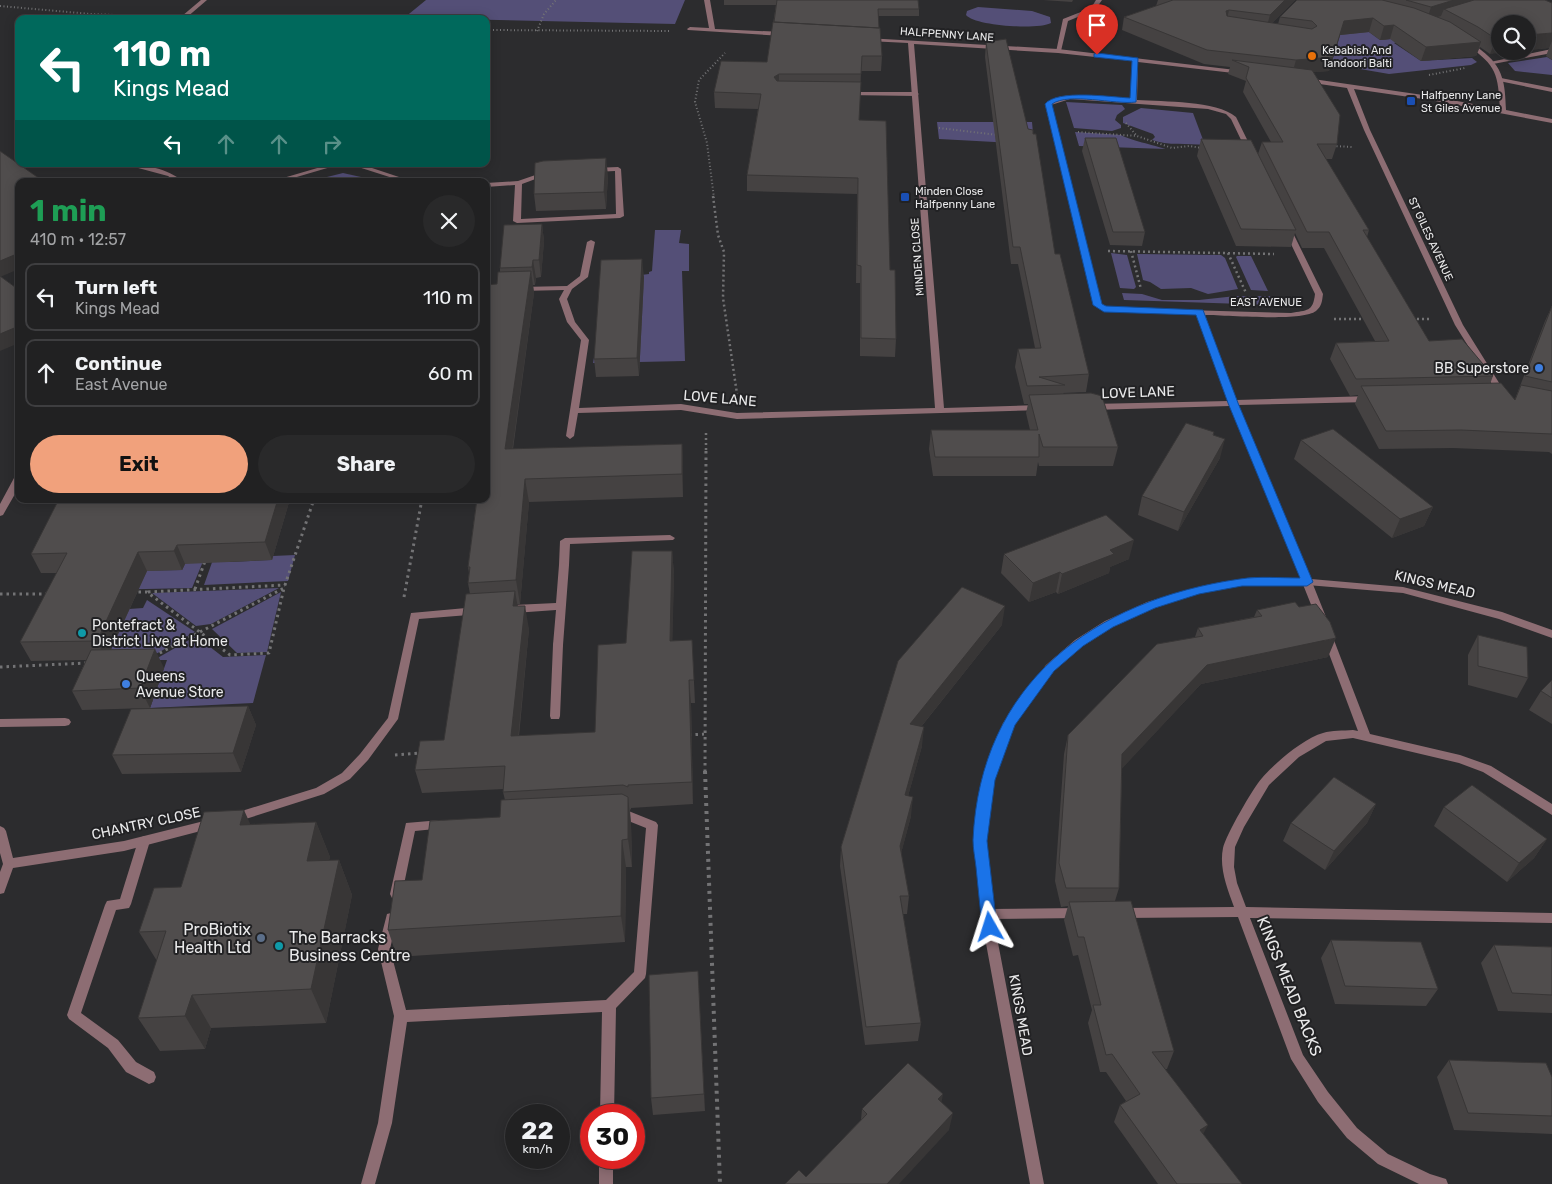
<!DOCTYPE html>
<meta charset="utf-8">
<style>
body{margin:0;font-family:Rubik,sans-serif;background:#29292a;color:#f1f3f6;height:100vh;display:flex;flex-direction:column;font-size:19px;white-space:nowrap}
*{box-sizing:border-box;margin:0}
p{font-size:16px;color:#a2a3a5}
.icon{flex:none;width:28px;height:28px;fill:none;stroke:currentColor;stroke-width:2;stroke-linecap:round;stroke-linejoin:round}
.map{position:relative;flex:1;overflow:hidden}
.details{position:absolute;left:15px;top:178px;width:475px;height:325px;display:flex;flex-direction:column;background:#212122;border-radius:10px;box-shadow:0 2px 12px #0003,0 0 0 1px #3e3e40}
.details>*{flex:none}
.top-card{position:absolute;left:15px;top:15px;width:475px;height:152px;border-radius:10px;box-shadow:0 2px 12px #0003,0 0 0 1px #3e3e40;background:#00695c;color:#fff;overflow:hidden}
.buttons{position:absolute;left:1491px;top:15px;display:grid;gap:10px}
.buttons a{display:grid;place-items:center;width:45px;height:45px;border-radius:50%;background:#212122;box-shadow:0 2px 12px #0003,0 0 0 1px #3e3e40;font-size:25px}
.speed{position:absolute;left:505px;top:1104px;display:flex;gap:10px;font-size:25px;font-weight:700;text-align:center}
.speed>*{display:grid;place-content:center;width:65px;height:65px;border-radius:50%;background:#212122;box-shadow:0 2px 12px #0003,0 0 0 1px #3e3e40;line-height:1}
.speed small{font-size:12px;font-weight:400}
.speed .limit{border:8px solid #d22;background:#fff;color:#111}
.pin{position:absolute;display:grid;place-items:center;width:42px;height:42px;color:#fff;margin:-51px -21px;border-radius:50% 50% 50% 0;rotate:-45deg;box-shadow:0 0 5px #0007}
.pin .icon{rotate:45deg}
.me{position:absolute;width:55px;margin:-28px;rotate:354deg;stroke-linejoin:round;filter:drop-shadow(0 0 4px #0008)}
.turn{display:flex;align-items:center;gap:18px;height:105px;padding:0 15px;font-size:22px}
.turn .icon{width:65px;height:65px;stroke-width:2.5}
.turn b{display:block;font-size:35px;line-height:42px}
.lanes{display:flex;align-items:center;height:48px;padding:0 15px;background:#0003;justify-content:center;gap:25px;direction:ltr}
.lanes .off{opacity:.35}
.round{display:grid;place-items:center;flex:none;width:52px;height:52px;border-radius:26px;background:#29292a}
.head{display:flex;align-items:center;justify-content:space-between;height:85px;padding:0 15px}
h1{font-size:30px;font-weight:700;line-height:38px;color:#1e9e55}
.button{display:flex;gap:10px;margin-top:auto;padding:10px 15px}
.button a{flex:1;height:58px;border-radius:30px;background:#f1a17c;color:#111;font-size:20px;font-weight:700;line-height:58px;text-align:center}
.button a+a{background:#29292a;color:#f1f3f6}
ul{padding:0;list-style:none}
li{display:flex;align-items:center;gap:15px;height:68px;margin:0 10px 8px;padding:0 5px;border:2px solid #3e3e40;border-radius:10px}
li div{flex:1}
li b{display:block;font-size:19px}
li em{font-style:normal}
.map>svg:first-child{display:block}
.green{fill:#544f77}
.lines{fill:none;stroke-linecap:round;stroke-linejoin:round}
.path-far3{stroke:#737375;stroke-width:2;stroke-dasharray:1 2.5;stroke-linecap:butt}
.path-far2{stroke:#737375;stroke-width:2.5;stroke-dasharray:2 3;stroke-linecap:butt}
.path-far1{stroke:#737375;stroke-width:3;stroke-dasharray:2.5 4;stroke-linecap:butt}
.path{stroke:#737375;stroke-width:4;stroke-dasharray:3 5;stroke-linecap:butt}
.lane{fill:#8d6d73;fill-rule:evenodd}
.street{fill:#8d6d73;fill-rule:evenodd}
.wall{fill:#454242}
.shaded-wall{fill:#383636}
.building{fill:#504d4d;stroke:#383636}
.route{fill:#1a73e8;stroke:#114b97}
.food-dot{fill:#e8710a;stroke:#222224;stroke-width:2}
.transit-dot{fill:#1a4fb4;stroke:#222224;stroke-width:2}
.shop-dot{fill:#3f7fe0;stroke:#222224;stroke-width:2}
.culture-dot{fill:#0f9aa8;stroke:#222224;stroke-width:2}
.service-dot{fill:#5c6f8a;stroke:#222224;stroke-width:2}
.labels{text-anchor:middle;stroke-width:4;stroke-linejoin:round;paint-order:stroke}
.far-street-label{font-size:11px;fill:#e9e9ea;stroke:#222224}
.far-poi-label{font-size:11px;fill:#e9e9ea;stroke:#222224;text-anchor:start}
.poi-label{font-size:14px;fill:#e9e9ea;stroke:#222224;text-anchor:start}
.street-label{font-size:14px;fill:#e9e9ea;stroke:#222224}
.near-poi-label{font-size:16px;fill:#e9e9ea;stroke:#222224;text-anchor:end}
.near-street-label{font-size:16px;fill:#e9e9ea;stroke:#222224}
</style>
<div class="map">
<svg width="1552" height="1184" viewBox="0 0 1552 1184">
<rect width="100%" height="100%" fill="#2c2c2e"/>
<path class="green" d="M426,0H685L675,24L404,18Z
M978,7L1032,11L1050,17L1051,23C1038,30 975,26 966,15L967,11Z
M1320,22L1369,32L1380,40L1412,37L1394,43L1421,61L1472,58L1477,62L1471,65L1389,74L1331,64L1333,57Z
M1547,57L1552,60V75L1515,71L1508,63Z
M1066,102L1122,105L1125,109L1117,115L1115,120L1121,125V128L1112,131L1074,128Z
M1141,108L1193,113L1205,145C1187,143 1168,146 1152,140L1155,137L1153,134L1123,123V117Z
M937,122H1032L1034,144L939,139Z
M1075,132L1121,135C1127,139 1156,146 1166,149L1079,146Z
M343,173L361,177L368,181H311Z
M655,230H681L679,243L689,244V271H682L685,361L593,363L595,352L641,275L649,274V272L652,271Z
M1111,253L1127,255L1136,287L1134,289L1120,288Z
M1137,254L1221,255L1225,258L1238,289L1208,294L1191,288L1161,289L1150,282L1143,280Z
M1237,256H1251L1268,291L1251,290L1236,257Z
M1122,293L1142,294L1162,300H1199L1236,296H1270L1274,305L1124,300Z
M216,551L230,562L271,560L273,556L295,555L288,581L204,585Z
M187,559H204L192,588L100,590L129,571L182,570Z
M279,588L211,624L196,626L152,593Z
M281,592L267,652L237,653L212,629Z
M147,600L195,632L147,659L108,655L129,609L143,608Z
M196,636L223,657L266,655L253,703L150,708L167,660H154Z"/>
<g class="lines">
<path class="path-far3" d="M0,6L91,14L164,17
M486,30L671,31
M537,31L544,14L556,0
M1429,75L1465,68
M1126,123L1136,135
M939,128L998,135
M1078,132L1137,136L1172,148L1189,146L1202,148
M1333,146L1352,147
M714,198L707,143L695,102L699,80L725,53"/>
<path class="path-far2" d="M713,196L718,235L724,252L723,298L737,394
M1108,251L1274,254
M1131,251L1141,289
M1228,253L1246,293
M1334,319H1366
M1412,319H1431
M706,450V432"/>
<path class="path-far1" d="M195,589L205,561
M132,592H147L230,655L269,653L284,588
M148,592L285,585
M0,594H49
M404,597L422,499
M154,656L284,588L314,499
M0,667L87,663
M689,735L704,734
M395,755L421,753
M705,772L706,448"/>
<path class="path" d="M705,771L720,1184"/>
<path class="lane" d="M201,0H207L186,18H182V16Z
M1096,0H1102L1095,10L1068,21L1061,51L1056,52L1063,19L1091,8Z
M1552,49V53L1493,64L1490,62Z
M1501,78L1552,88V92L1499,81L1498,80Z
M848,92H916L919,94L916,96L846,95V93Z
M618,167L621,169L624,216L620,218L517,223L513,221L515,185L486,187V183L518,181L547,171L549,172V174L522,184L521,219L616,214L615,171L594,172L591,170L594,168Z
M670,535L675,538L673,540L570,544L569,565L564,568L559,565L560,541L565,538Z
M1307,579L1312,582L1326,617L1325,620L1321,621L1316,617L1302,582Z
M1327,631L1332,635L1370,734L1460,755L1491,766L1552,804V815L1483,772L1459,763L1353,738L1326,741L1299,757L1269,785L1244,827L1235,847L1234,867L1237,883L1246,907L1552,913V923L1250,918L1303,1055L1328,1092L1357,1128L1388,1154L1430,1174L1446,1179L1448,1184H1419L1378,1164L1347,1138L1318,1102L1291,1059L1238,917L1122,918L1118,917L1116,913L1118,909L1122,908L1234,907C1227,888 1219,868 1223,848C1226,835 1253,788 1262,778C1275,763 1304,738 1323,733C1332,730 1343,731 1353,730L1358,731L1322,635Z
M558,641L562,642L563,645L560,716L559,719H551L550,716L553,645L554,642Z
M65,718L69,719L71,722L69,725L65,726L0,727V719Z
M626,810L656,822L658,825L646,974L645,978L616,1008L614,1115H600L602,1012L407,1022L392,1123L375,1184H361L378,1123L394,1016L378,949L387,914L391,913L395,914L397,918L390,949L406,1010L606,1000L634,972L646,828L626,820L614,819L612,816L614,813Z
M441,820L445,822L447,825L445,828L415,831L402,894L400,898L396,899L392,898L390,894L406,823Z
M144,836L148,838L150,841L131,904L129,908L116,910L81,1013L118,1040L136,1062L154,1072L156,1077L154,1082L149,1084L126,1072L108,1048L69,1019L67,1015L105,905L107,901L120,899L138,841L140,838Z
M1080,908L1084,909L1086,913L1084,917L1080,918L988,919L984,918L982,914L984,910L988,909Z
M599,1158H613V1184H599Z"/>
<path class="street" d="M704,0H710L715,29L784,32L787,34L784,36L688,30L687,29L690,27L709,28Z
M866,38L1058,49L1244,71L1245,72L1242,74L1138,62L1137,100C1164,102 1216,100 1236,117L1323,294C1322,301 1322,306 1316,311C1302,322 1226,315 1205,315L1236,400L1370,396L1374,399L1370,402L1238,405L1311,579L1403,587L1502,612L1552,630V638L1499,619L1403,593L1307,585H1242L1199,593L1155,608L1113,627L1083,646L1054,671L1014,725L994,780L986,841L995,927L1044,1184H1030L983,927L974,841L982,780L1003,723L1046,665L1075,640L1105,621L1147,602L1198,587L1242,579H1301L1230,406L1092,410L1088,407L1092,404L1228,401L1197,315L1104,311L1094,305L1045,104C1061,88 1109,98 1131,100L1132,61L1058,53L914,44L944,408L1040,405L1043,406L1044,408L1043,410L737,419L681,410L578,413L574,436L570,439L566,436L581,340L567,322L559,299L564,290L520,291L516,289L520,287L567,286L580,276L587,242L591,240L595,242L588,277L572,289L567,299L575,322L589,340L579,408L681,404L737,413L935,408L908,43L868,41L865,39ZM1070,99L1208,109L1226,114L1231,119L1315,294C1313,312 1307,310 1291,313L1117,308L1106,307L1102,304L1051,105Z
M1467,43C1473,43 1476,46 1481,50C1504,67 1505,84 1506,110L1552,119V123L1430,100L1354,89L1370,130L1463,325L1506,394L1502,397L1498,394L1455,325L1364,130L1347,88L1306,82L1303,80L1306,78L1430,96L1500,109C1498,74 1497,66 1467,45Z
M126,164C143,164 169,169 182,181H175L168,176L127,165Z
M331,164H341L283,181H273Z
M351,164H360L411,181H402L352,165Z
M19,475V487L3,515L0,516V504L14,478Z
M564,562L569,565L563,645L562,648H554L553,645L556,610L514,613L509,609L514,605L556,603L559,565Z
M477,607L482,611L481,614L419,619L398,719L368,760L350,779L324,794L233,823L229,821L227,818L229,815L316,788L342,773L360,754L388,718L411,613Z
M212,819L216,821L218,824L216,827L124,851L13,868L4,893L0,894V872L3,864L0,853V826L4,828L6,831L13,858L124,841Z"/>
</g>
<path class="wall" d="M724,0H918L919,9V16H878L882,56L881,71H861L859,120L890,270L896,339L895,357L860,356V283H856L857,194L747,191V175L758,109L715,108L714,92L767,62L776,5H724Z
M1043,0H1073L1072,2Z
M1158,0H1295L1272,23L1278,24L1280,17L1297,0H1472V1L1552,3V60L1546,56L1549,48L1528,50V24L1500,51L1490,54L1480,47L1476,56L1421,61L1390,39L1380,40L1369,32L1340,35L1329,71L1313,72L1337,144L1332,159H1326L1369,230L1367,237L1429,341L1493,376L1490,384L1515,399L1545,321L1552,306V454L1549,452L1453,448L1379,449L1355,404L1358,395L1350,396L1330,359L1336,343L1375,341L1324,248H1302L1295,233L1291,247L1236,246L1197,156L1201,139L1258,154L1262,142H1271L1243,92L1246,81L1228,74L1230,67L1204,64L1122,30L1124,17L1156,6Z
M986,42L1055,254L1089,374L1086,392L1063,393L1118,447L1113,466H1039L1038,462L1036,476H933L929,449L931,430H1030L1026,413L1028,404H1024L1015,367L1018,349L1035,348L1018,264H1011L985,57Z
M1085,138L1145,232L1142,246L1110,245L1082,151Z
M608,175L606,209L536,211L534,194Z
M542,224L544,241L541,277L536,278L535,285H533L534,293L513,449L682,444L683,467V497L529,502L520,604H517L529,629L519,736L595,732L626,643L672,551L674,574L672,641L692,640L695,703H691L693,804L631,808V810L630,809L631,824L632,867H626L625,942L397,957L388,930L422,880L500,817L505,800L503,792L504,789L422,793L415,770L444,740L470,594L468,583L469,573L468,567L476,504H456L455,499H486L497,284L500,272V268Z
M644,277L639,376L596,377L594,359Z
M1214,432V435L1220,458L1178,531L1138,515L1142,496Z
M1301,440L1433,507L1424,526L1392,538L1294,459Z
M290,499L272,560L185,564L182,570L147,571L111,650L164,668L150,708L82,710L72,691L86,660L31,661L20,642L57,573H41L31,554Z
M1004,554L1129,559L1110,567L1109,573L1058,594L1056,592L1029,602L1001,573Z
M1257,610L1328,657L1201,684L1122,768L1119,888L1115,901L1174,1051L1167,1069H1164L1203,1134L1242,1184H1158L1114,1122L1120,1105L1126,1101L1106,1072H1100L1088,1023L1092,1010L1078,955L1073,956L1064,920L1068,906L1061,907L1055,881L1064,754L1068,735L1195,637L1198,628L1254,617Z
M1002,625L921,727L922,746L908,796L911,816L901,853L909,896L907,914H903L921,1023L918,1041L865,1045L840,866L841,847L898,661Z
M1478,635L1528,678L1517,698L1468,685V655Z
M1552,680V724L1529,710L1541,691Z
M248,706L256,725L241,772L122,774L112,755Z
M1376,804L1367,823L1325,870L1283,841L1291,823Z
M1444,807L1547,839L1534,858L1507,882L1434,826Z
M316,822L330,857L329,860H339L352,895L326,1023L211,1028L205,1049L160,1051L138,1018L157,961L139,932L181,887L250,824Z
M1331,940L1438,989L1426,1006L1335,1004L1321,958Z
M1494,945L1552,947V1013L1498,1011L1481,963Z
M698,971L705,1111L653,1115L651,1098Z
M1449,1060L1552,1077V1134L1454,1130L1437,1077Z
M941,1103L949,1130L806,1177L861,1120L862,1109Z"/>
<path class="shaded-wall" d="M1285,0H1295L1266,29L1270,15Z
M1454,0H1472L1471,4L1444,9L1441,16L1427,20L1431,7Z
M1229,10L1226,23V11Z
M1373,18L1369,32L1340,35L1329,71L1292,74L1296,60L1344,21Z
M1394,25L1390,39L1380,40L1384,26Z
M1552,33V41L1549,48L1528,50V35Z
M1500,38V51H1519L1490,54L1496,39Z
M1481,42L1476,56L1421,61L1426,47Z
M779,74V89L774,77Z
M606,158L608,175L606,209L604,192Z
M542,224L544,241L541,277L539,260Z
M19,253V269L0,277V261Z
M642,259L644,277L639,376L637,358Z
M533,260L536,278L535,285L532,267Z
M531,271L534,293L509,473L505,449Z
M19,326V343L0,351V334Z
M1225,439L1220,458L1178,531L1184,512Z
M682,444L683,467V497L682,474Z
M525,479L529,502L520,604L516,580Z
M278,499H290L272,560L265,542Z
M1433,507L1424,526L1392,538L1400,519Z
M1134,540L1129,559L1110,567L1109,573L1058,594L1062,574L1110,550Z
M177,545L185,564L182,570L174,551Z
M672,551L674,574L672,664L670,641Z
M138,552L147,571L106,660L97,641Z
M1060,572L1056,592L1029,602L1033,583Z
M515,591L519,614L513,606Z
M525,606L529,629L516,759L511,736Z
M1005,606L1002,625L908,743L910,724Z
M1336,638L1328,657L1201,684L1117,774L1122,754L1207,665Z
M155,649L164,668L150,708L140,688Z
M689,680L691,703L693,804L692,782Z
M248,706L256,725L241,772L233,753Z
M924,727L922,746L903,814L905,795Z
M628,797L631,824L632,867L628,839Z
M913,797L911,816L898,865L900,846Z
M1376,804L1367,823L1325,870L1334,851Z
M244,810L260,846L240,825Z
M316,822L330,857L322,895L307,861Z
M1547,839L1534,858L1507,882L1519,863Z
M622,840L626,867L625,942L621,916Z
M339,860L352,895L326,1023L311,989Z
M698,971L699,989L705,1111L704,1094Z
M192,995L211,1028L205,1049L185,1016Z
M943,1094L940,1111L938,1099Z
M953,1113L949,1130L899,1184H887Z
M1208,1125L1199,1142L1200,1130Z"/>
<path class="building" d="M777,0H918L919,9H878L879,28L774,22Z
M1173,0H1285L1270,15L1229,10L1226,11L1227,16L1312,29L1317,26L1312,21L1280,17L1297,0H1382L1414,8L1450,22L1481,42L1426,47L1394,25L1384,26L1373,18L1344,21L1333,57L1296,60L1207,50L1124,17Z
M1406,0H1454L1431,7Z
M1474,0H1545L1552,3V33L1528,35V24H1500V38L1496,39L1478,27L1444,9Z
M773,22L880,28L882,56H862L861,74H779L774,77L777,81L861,82L859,120L886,121L890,270H895L896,339L861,338V266L857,265L858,178L747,175L761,94L714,92L721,61L767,62Z
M1006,39L1028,129L1033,130V134H1036L1055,254H1060L1089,374L1039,377L1065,385L1027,386L1018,349L1041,348L1020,247H1013L986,42Z
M1232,60L1312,70L1340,115L1337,144H1317L1369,230H1363L1429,341L1462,339L1493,376L1356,379L1336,343L1389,341L1329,232H1307L1262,142H1283L1246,78L1249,67Z
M1085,138H1116L1145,232H1113Z
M1201,139L1251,140L1296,230L1241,229Z
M0,151L43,181H19V253L0,261Z
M606,158L604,192L534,194L535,163L543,161Z
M542,224L539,260H533L532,267L500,268L504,225Z
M642,259L637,358L594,359L601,260Z
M531,271L505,449L682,444V474L525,479L516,580L468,583L470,567H468L477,499H486V285L497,284L498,272Z
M0,276L19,290V326L0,334Z
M1552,306V382L1525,376Z
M1501,383L1515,400L1521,385L1552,391V434L1461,430L1386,431L1361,386Z
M1091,393L1102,396L1118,447H1043L1039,434V457H935L931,430H1038L1029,395Z
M1186,423L1214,432L1213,435L1225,439L1184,512L1142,496Z
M1333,429L1433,507L1400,519L1301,440Z
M59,499H278L265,542L177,545L174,551L138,552L97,641L20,642L67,553L31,554Z
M1106,515L1134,540L1110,550L1114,554L1062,574L1060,572L1033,583L1004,554Z
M632,551H672L670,641L692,640L694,680H689L692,782L628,785V787L623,785L503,792L505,766L415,770L420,741L444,740L466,594L515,591L513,606H525L511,736L595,732L598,645L626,643Z
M962,587L1005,606L910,724L924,727L905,795L913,797L900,846L909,896H900L921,1023L866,1027L841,847L898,661Z
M1295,602L1299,607L1316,604L1330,622L1336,638L1207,665L1122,754L1119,888H1066L1059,863L1068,735L1157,644L1203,636L1198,628L1262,616L1257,610Z
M1478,635L1527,647L1528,678L1478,666Z
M155,649L140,688L72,691L91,650Z
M1552,680V698L1541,691Z
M248,706L233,753L112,755L131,709Z
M1334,777L1376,804L1334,851L1291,823Z
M1472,785L1547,839L1519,863L1444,807Z
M622,794L628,797V839L622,840L621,916L388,930L395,881L422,880L430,821L500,817L501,800Z
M244,810L240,825L316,822L307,861L339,860L311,989L192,995L185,1016L138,1018L166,931L139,932L154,888L181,887L204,812Z
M1131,901L1174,1051L1152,1052L1208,1125L1200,1130L1242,1184H1177L1120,1105L1140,1094L1112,1054L1106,1055L1093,1005H1101L1084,937H1078L1069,902Z
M1331,940L1421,942L1438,989L1345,986Z
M1494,945L1552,947V995L1512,993Z
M698,971L704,1094L651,1098L649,975Z
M1449,1060L1546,1063L1552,1077V1116L1468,1113Z
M908,1063L943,1094L938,1099L953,1113L887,1184H785L799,1170L806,1177L867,1114L862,1109Z"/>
<path class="route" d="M1097,53L1138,58L1136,102C1115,105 1069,92 1052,104L1102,304L1106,306L1203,310L1238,403L1313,582L1307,586H1242L1199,594L1155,608L1113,627L1083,646L1054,671L1015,725L995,780L987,841L997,927L995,932L990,933L984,932L982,927C980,907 978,887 976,867C975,858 973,849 973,840C980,683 1093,600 1240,579C1259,576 1280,578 1300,578L1228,403L1196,315L1104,312L1093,305L1045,104C1057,89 1111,97 1130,98L1132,61L1094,57V54Z"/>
<circle class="food-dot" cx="1312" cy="56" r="5"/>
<g class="transit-dot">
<rect x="1406" y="96" width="10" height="10" rx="2.5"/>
<rect x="900" y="192" width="10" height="10" rx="2.5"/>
</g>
<g class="shop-dot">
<circle cx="1539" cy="368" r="5"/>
<circle cx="126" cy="684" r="5"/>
</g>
<g class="culture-dot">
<circle cx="82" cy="633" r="5"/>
<circle cx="279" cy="946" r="5"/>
</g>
<circle class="service-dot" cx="261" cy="938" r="5"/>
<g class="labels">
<g class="far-street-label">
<text transform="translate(947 34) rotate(4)" y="4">HALFPENNY LANE</text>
<text transform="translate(1431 239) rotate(65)" y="4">ST GILES AVENUE</text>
<text transform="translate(917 257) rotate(-94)" y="4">MINDEN CLOSE</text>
<text x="1266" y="306">EAST AVENUE</text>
</g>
<g class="far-poi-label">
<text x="1322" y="54">Kebabish And<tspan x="1322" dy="13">Tandoori Balti</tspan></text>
<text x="1421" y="99">Halfpenny Lane<tspan x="1421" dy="13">St Giles Avenue</tspan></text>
<text x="915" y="195">Minden Close<tspan x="915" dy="13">Halfpenny Lane</tspan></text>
</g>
<g class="poi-label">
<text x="1529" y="373" text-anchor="end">BB Superstore</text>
<text x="92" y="630">Pontefract &amp;<tspan x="92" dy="16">District Live at Home</tspan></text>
<text x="136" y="681">Queens<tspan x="136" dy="16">Avenue Store</tspan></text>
</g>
<g class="street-label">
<text transform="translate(1138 392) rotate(-2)" y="5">LOVE LANE</text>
<text transform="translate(720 398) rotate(5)" y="5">LOVE LANE</text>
<text transform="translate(1435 584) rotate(13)" y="5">KINGS MEAD</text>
<text transform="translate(146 823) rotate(-12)" y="5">CHANTRY CLOSE</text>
<text transform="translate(1021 1015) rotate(80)" y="5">KINGS MEAD</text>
</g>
<g class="near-poi-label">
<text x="251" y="935">ProBiotix<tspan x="251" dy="18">Health Ltd</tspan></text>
<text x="289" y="943" text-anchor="start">The Barracks<tspan x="289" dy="18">Business Centre</tspan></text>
</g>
<g class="near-street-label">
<text transform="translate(1290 986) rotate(68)" y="6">KINGS MEAD BACKS</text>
</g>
</g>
</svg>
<div class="buttons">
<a><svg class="icon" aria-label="search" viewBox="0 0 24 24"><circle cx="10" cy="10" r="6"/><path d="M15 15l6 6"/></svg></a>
</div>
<div class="speed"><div>22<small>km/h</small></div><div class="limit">30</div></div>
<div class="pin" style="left:1097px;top:55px;background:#d93025"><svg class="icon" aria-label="arrive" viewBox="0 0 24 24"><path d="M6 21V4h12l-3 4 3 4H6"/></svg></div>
<svg class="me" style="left:990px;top:927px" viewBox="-20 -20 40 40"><path d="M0-17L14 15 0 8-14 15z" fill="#1a73e8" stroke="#fff" stroke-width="4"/></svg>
<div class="top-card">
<div class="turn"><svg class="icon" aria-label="left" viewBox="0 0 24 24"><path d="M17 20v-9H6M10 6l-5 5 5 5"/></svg><div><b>110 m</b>Kings Mead</div></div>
<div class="lanes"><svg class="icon" aria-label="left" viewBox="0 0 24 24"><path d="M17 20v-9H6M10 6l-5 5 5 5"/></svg><svg class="icon off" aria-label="ahead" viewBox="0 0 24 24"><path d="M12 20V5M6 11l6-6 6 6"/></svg><svg class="icon off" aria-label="ahead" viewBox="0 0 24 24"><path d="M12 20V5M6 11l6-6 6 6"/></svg><svg class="icon off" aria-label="right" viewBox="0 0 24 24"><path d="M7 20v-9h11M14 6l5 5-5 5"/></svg></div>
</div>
<section class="details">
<div class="head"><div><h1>1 min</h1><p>410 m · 12:57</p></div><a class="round"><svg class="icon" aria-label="close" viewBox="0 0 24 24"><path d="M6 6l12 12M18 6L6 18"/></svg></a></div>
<ul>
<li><svg class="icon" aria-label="left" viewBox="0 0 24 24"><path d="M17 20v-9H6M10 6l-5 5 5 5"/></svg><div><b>Turn left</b><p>Kings Mead</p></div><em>110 m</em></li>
<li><svg class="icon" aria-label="ahead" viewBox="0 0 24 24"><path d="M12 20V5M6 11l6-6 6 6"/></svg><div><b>Continue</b><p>East Avenue</p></div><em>60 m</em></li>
</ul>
<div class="button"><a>Exit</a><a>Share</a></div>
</section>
</div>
